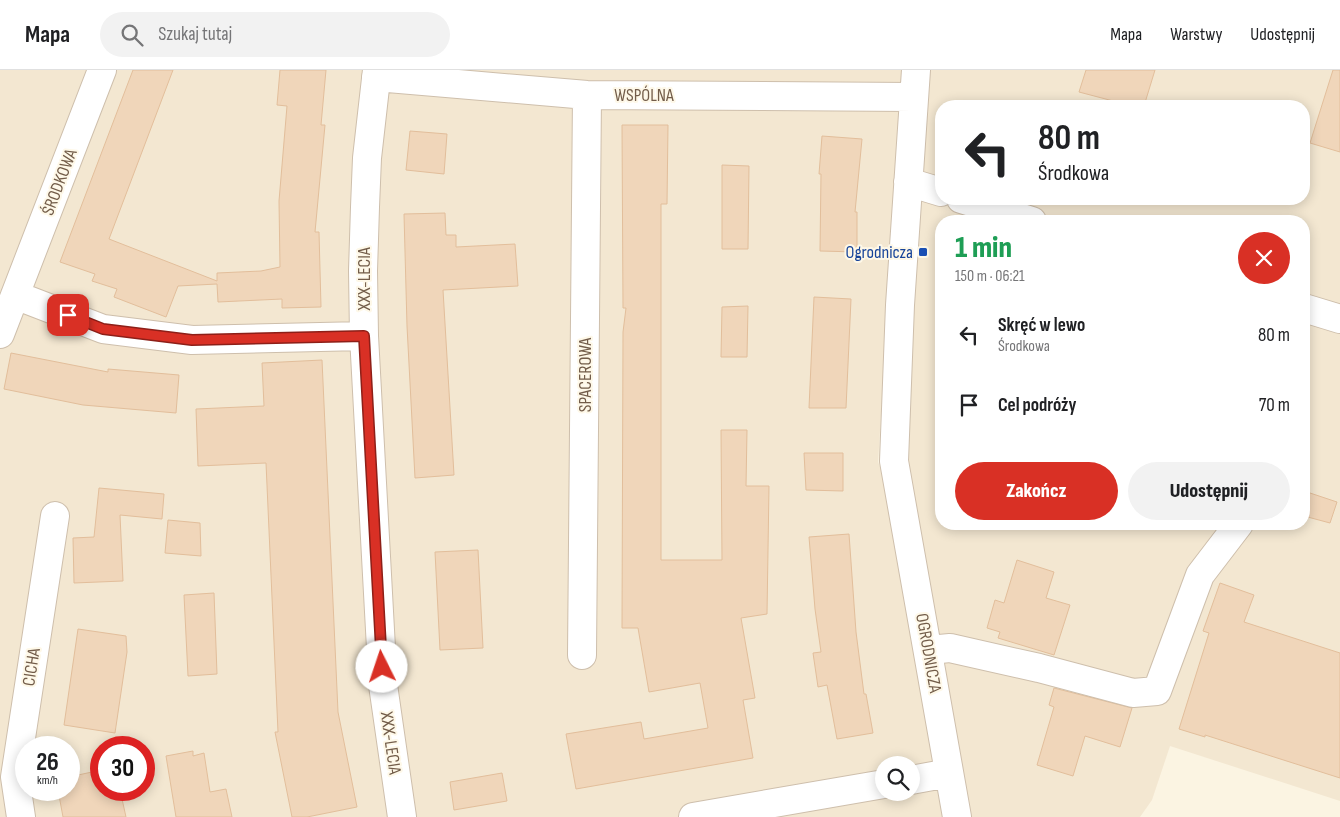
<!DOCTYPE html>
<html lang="pl">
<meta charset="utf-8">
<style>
body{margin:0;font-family:"Sofia Sans Condensed",sans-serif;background:#f2f2f2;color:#202124;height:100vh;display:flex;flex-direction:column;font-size:19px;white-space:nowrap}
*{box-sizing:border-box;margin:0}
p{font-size:16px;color:#757577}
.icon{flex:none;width:28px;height:28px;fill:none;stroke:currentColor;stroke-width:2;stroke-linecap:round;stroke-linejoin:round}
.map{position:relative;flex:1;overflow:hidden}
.drawer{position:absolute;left:935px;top:145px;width:375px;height:315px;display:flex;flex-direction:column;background:#fff;border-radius:20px;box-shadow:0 2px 12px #0003}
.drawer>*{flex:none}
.top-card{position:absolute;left:935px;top:30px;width:375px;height:105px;border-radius:20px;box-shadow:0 2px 12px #0003;background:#fff;color:#202124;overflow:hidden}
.tools{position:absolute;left:875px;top:686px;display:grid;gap:10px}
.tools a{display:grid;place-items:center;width:45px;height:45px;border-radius:50%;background:#fff;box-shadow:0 2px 12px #0003;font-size:25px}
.speed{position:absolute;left:15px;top:666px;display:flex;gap:10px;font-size:25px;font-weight:700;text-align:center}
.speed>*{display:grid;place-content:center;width:65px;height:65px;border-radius:50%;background:#fff;box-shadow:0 2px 12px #0003;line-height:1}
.speed small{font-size:12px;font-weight:400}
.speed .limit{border:8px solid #d22;background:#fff;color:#111}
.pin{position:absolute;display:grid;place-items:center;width:42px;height:42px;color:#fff;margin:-21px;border-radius:10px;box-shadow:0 2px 8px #0006}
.me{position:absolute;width:55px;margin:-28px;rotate:356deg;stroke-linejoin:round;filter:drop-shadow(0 0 4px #0008)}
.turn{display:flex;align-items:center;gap:18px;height:105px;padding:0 20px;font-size:22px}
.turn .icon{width:65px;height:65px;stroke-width:2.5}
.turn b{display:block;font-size:35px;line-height:42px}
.round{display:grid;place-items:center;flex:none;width:52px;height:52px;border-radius:26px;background:#f2f2f2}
.headline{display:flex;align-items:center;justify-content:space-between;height:85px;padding:0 20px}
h1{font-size:30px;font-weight:800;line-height:38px;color:#1e9e55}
.button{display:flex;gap:10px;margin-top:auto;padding:10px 20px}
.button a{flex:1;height:58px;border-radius:30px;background:#d93025;color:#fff;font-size:20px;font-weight:800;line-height:58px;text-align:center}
.button a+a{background:#f2f2f2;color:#202124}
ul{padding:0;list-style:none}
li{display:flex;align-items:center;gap:15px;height:70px;padding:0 20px}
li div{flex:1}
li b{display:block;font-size:19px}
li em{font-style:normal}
header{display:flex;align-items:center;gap:30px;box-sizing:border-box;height:70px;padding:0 25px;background:#fff;border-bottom:1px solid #e0e0e0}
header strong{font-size:24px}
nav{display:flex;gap:28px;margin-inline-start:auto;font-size:18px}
.search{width:350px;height:45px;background:#f2f2f2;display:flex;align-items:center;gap:12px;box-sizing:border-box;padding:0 18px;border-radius:28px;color:#757577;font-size:19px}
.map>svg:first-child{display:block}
.residential{fill:#f3e7d1;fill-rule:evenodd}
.building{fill:#f0d6ba;stroke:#e2be9b}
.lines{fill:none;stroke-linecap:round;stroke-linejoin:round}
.minor-casing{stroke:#cebfac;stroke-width:30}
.minor{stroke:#fff;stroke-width:28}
.route-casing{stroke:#8d1f18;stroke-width:12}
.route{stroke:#d93025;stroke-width:9}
.transit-dot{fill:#1a4fb4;stroke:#fef8e8;stroke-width:2}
.labels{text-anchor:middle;stroke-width:4;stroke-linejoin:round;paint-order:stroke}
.street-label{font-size:18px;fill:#725c49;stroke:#fef8e8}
.transit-label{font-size:18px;fill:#164399;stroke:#fef8e8;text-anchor:end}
</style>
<header>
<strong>Mapa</strong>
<div class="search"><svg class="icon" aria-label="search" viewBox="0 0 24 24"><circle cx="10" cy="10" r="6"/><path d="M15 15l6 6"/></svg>Szukaj tutaj</div>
<nav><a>Mapa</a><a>Warstwy</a><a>Udostępnij</a></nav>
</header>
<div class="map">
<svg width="1340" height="747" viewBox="0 0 1340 747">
<rect width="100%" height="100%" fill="#fbf4e2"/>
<path class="residential" d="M0,0H903L878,392L907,462L894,391L921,0H1340V731L1170,676L1152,730L1140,747H0ZM941,36H1304V129H941ZM941,151H1304V454H941ZM26,678H69V720H26ZM101,678H144V720H101ZM884,695H911V722H884Z"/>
<path class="building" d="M133,0H173L109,169L217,211V203L261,201L280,197L279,131L287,36L277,35L280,0H326L321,55H325L315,162H319L321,237L282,238V229L218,232L217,214L178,216L166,247L114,227L117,219L92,211L95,204L60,192Z
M1086,0H1155L1144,36H1115L1117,32L1079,22Z
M1333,0H1340V82L1310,73Z
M622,55H668L667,134H661V490H722L721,360H747L746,416H769L767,544L741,548L755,628L743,630L753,688L576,719L566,664L641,652L644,669L708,658L700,613L649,622L638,558H622L623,262L626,238H623Z
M410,61L447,64L444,104L406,100Z
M822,66L862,69L855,142H857V182L820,181L821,104H819Z
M722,95L749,96L748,179H722Z
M445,143L446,165H456V177L515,174L518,216L443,220L454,405L415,408L407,256L404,144Z
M814,227L851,229L846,338H809Z
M748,236L747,287H721L722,237Z
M11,283L108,302V299L179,305L176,343L83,335L4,319Z
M322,290L338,642L357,737L307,747H292L275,662H278L266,393L198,396L196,339L264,336L262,293Z
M804,383H843V421L806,420Z
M99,418L164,424L162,449L120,445L123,511L74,513L73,468L94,467Z
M1304,421L1337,432L1330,453L1304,446Z
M168,450L200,453L201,486L165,483Z
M849,464L856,562L864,624H866L873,663L837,669L827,615L818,617L813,583L821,582L815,539L809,467Z
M478,480L483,578L440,580L435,482Z
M1017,490L1054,502L1046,528L1070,535L1054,585L998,568L1000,562L987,558L995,530L1004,533Z
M1220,513L1254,525L1244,552L1340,583V708L1205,665V667L1179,659L1209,563L1203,561Z
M214,523L217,604L188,606L184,525Z
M78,559L126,566L127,582L115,663L64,655Z
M1054,618L1132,638L1120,677L1085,666L1073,706L1037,695L1054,637L1049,635Z
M193,681V686L204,683L210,722L226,719L232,747H176L166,686Z
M101,700V720H120L126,747H63L58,720H69V707Z
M502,703L507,731L454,740L450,712Z"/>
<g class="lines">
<defs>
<path id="minor" d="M377,0L367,88L365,137L363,201L364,266L383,615L402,747
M916,0L900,235L894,391L957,747
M376,7L587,25L913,27
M908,112L941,122
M961,129L1032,151
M15,225L103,259L192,270L364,266
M1304,238L1340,249
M0,264L102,0
M929,580L950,578L1039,598L1133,623L1157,621L1200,505L1239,454
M582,585L587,25
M911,710L949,703
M21,747L15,707L55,446
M693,747L884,714"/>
</defs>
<use href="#minor" class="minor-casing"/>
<use href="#minor" class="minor"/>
</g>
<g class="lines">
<defs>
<path id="route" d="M68,245L103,259L192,270L364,266L382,597"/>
</defs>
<use href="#route" class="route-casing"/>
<use href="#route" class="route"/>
</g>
<rect class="transit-dot" x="918" y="177" width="10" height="10" rx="2.5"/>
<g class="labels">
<g class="street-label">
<text x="644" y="31">WSPÓLNA</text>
<text transform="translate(59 112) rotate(-69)" y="6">ŚRODKOWA</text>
<text transform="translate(364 209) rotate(-90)" y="6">XXX-LECIA</text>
<text transform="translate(585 305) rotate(-90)" y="6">SPACEROWA</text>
<text transform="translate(929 583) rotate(80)" y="6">OGRODNICZA</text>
<text transform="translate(31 597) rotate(-81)" y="6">CICHA</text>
<text transform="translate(391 673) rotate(82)" y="6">XXX-LECIA</text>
</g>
<g class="transit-label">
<text x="913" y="188">Ogrodnicza</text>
</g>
</g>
</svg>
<div class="tools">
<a><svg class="icon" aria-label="search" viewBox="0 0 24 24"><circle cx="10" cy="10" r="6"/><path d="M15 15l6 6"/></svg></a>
</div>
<div class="speed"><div>26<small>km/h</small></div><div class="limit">30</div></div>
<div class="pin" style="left:68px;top:245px;background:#d93025"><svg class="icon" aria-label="arrive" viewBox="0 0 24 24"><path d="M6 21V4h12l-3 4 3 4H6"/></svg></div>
<svg class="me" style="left:382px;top:597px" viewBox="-20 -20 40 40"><circle r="19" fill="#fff"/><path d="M0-13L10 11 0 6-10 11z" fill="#d93025"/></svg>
<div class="top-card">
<div class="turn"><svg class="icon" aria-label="left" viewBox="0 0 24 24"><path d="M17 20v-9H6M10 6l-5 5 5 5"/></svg><div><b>80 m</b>Środkowa</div></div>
</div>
<section class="drawer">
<div class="headline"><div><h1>1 min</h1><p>150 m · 06:21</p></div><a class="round" style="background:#d93025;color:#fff"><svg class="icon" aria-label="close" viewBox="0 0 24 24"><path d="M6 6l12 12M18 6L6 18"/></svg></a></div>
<ul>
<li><svg class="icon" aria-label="left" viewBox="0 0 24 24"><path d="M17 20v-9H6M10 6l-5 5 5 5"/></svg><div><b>Skręć w lewo</b><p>Środkowa</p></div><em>80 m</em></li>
<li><svg class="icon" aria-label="arrive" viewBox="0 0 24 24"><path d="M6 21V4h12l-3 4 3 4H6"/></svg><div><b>Cel podróży</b></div><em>70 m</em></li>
</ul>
<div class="button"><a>Zakończ</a><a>Udostępnij</a></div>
</section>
</div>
